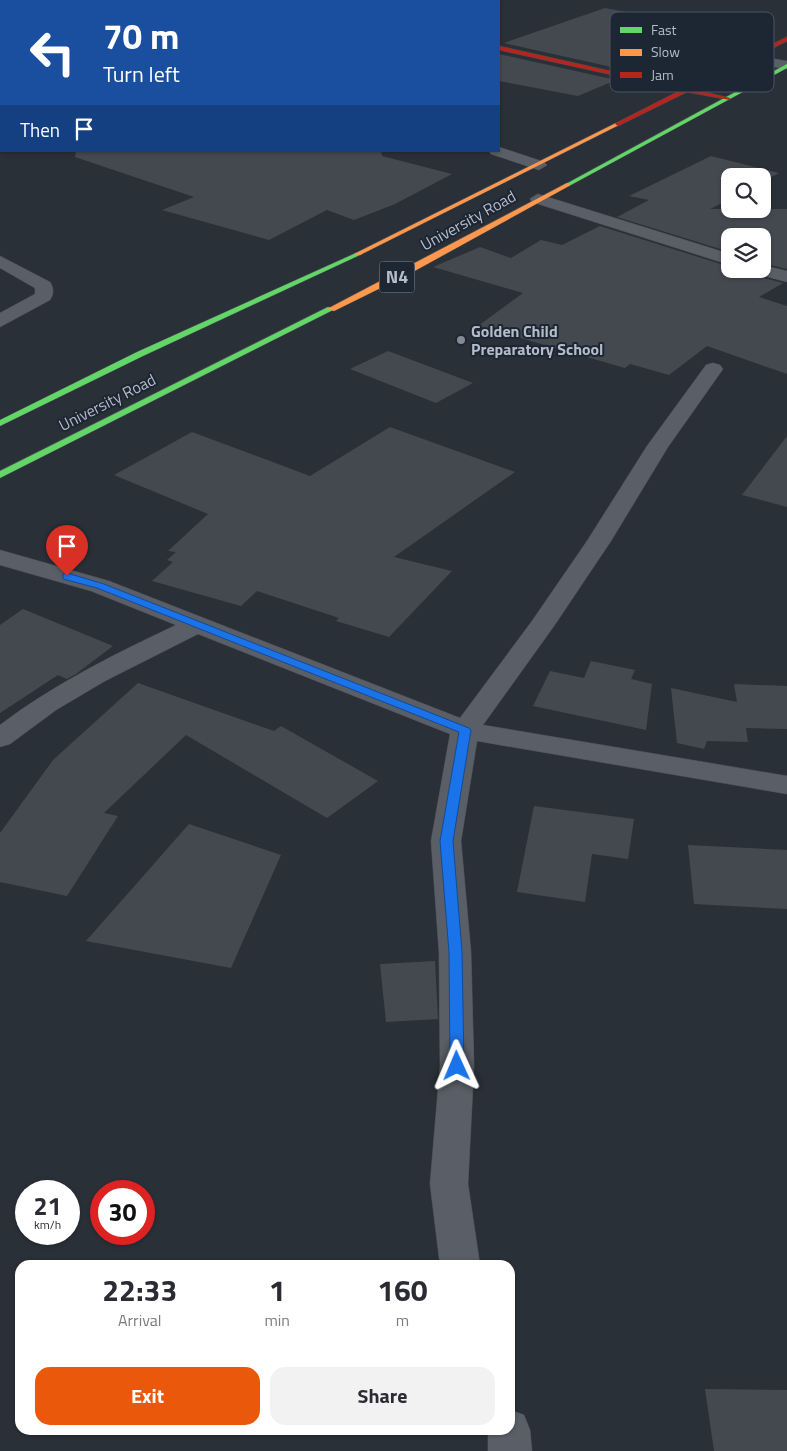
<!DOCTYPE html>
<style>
body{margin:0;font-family:"Titillium Web",sans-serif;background:#f2f2f3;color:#2b2b33;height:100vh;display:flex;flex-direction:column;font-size:19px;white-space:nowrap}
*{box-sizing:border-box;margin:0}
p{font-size:16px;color:#7c7c81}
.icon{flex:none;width:28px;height:28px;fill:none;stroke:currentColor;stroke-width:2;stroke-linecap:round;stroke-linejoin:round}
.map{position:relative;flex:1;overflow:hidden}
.drawer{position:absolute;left:15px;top:1260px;width:500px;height:175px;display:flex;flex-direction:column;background:#fff;border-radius:15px;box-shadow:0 1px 4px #0004}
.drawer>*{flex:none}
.banner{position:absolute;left:0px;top:0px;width:500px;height:152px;box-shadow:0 1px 4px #0004;background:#1a4fa0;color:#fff;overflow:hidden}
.controls{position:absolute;left:721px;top:168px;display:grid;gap:10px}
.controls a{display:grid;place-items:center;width:50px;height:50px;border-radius:10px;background:#fff;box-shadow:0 1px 4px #0004;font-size:25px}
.speed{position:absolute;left:15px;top:1180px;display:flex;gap:10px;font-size:25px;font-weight:700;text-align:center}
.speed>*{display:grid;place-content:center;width:65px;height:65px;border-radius:50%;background:#fff;box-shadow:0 1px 4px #0004;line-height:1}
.speed small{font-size:12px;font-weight:400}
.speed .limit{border:8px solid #d22;background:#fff;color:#111}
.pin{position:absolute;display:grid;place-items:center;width:42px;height:42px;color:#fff;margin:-51px -21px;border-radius:50% 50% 50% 0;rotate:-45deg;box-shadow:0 0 5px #0007}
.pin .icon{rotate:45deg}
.me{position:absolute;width:55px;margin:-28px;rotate:359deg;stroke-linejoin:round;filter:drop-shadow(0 0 4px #0008)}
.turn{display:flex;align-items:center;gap:18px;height:105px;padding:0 20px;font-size:22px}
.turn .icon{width:65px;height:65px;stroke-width:2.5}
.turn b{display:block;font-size:35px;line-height:42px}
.then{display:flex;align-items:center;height:48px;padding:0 20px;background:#0003;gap:10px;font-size:19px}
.eta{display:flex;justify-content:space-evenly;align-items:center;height:85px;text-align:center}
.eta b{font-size:30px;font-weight:700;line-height:35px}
.action{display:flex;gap:10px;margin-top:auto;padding:10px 20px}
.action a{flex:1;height:58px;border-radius:15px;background:#ea580c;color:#fff;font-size:20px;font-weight:700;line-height:58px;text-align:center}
.action a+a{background:#f2f2f3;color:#2b2b33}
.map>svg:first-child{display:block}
.building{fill:#444950}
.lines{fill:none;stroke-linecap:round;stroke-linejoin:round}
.street-casing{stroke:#484c53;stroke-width:1}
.fast-casing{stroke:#484c53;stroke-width:1}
.slow-casing{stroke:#484c53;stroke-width:1}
.jam-casing{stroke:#484c53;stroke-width:1}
.street{fill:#5a5e66;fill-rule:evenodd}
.fast{fill:#63d668;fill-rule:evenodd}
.slow{fill:#ff974d;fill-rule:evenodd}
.jam{fill:#b3261e;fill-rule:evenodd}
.route{fill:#1a73e8;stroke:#114b97}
.poi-dot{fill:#848b96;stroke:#1d2633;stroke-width:2}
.labels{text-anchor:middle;stroke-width:4;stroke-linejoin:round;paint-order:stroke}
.far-street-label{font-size:16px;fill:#b4bcc9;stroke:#1d2633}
.far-poi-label{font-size:16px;font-weight:bold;fill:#b4bcc9;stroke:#1d2633;text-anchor:start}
.shield{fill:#1d2633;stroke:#878f9c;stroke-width:1}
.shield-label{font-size:18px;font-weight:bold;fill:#b4bcc9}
.key{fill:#1d2633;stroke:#4a5360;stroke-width:1}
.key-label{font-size:14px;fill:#b4bcc9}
</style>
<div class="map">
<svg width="787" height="1451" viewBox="0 0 787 1451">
<rect width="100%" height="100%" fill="#2a3038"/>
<path class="building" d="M605,8L726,30L631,64L646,67L634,72L504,43Z
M499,54L616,80L578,96L499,81Z
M76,151H381L382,156L452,174L395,204L354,220L327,210L269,240L162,210L194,197L75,157Z
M711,156L779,173L762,182V176H730V199L710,209H787V269L762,263V236H730V252L617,217L649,200L629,196Z
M600,226L730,267V269H748L753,275L783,283L759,297L787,306V374L707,346L669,375L630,364L625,368L478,326L523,293L433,267L480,247L511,258L541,240L562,245Z
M388,351L473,383L436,403L350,369Z
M390,427L515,472L394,557L452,571L389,637L336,621L339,618L257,591L241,606L152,581L173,562L167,560L176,552L168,551L208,514L114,475L192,432L310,476Z
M787,436V507L742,495Z
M23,609L113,646L76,674L67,679L58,675L0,713V625Z
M591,661L635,670L631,679L652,684L646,730L533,706L550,671L584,678Z
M138,683L274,731L281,726L378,781L327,818L186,735L104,813L118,816L67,896L0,882V833L53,760Z
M734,684L787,686V729L746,728L748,742L707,741L704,749L677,743L671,688L737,702Z
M534,806L634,819L628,859L592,854L585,902L517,892Z
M189,824L281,855L231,968L86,941Z
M688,845L787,850V909L694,904Z
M435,961L438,1019L386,1022L380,964Z
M705,1389L787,1390V1451H714Z"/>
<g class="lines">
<defs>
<path id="street" d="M0,39H1V47H0Z
M749,55L787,61V69L744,62L743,59L744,56Z
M0,82H1V90H0Z
M499,147L544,162L547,165L539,170L491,154L489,151H499Z
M538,194L730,254V265L532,202L530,199Z
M0,256L50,282C54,288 54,294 50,300L0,327V313L35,294V288L0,268Z
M762,265L787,271V282L753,273L750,269H762Z
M713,363L720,365L723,369L668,447L611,541L554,626L483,725L787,776V794L477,741L461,841L471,952L474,1066L468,1184L480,1265H440L430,1184L440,1066L439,952L431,841L450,734L198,634L105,681L56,710L10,744L0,747V725C54,684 115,654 176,625L91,591L0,565V550L109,581L460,718L532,621L587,541L647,446L706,365Z
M510,1410L524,1415L530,1430L532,1451H488V1430H510Z"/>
<path id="fast" d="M787,64V68L569,186L564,185Z
M356,253L362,254L143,356L0,426V420L137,352Z
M328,307L335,309L0,478V471Z"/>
<path id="slow" d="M616,123L621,124L360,255L354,254Z
M567,183L569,184V186L411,273L334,311L327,309Z"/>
<path id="jam" d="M787,37V41L692,89L730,98V100L687,92L618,126L615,124L616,123L681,90L499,50V46L686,88Z"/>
</defs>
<use href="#street" class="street-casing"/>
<use href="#fast" class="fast-casing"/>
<use href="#slow" class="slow-casing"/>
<use href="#jam" class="jam-casing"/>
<use href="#street" class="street"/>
<use href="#fast" class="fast"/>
<use href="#slow" class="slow"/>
<use href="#jam" class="jam"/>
</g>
<path class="route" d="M67,573L104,584L469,728L471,730L453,841L462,952L464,1066L462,1070H452L450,1066L449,952L440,841L459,732L97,588L63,579V574Z"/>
<circle class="poi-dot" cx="461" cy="340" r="5"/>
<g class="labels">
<g class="far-street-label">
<text transform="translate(468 220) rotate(-29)" y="6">University Road</text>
<text transform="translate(107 402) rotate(-27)" y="6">University Road</text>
</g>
<g class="far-poi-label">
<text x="471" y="337">Golden Child<tspan x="471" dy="18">Preparatory School</tspan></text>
</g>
<rect class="shield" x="379.5" y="261.5" width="35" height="31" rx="4"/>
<g class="shield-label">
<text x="397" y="283">N4</text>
</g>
</g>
<rect x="610" y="12" width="164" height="80" rx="8" class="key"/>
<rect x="620" y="27" width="22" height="6" fill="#63d668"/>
<rect x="620" y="49" width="22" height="7" fill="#ff974d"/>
<rect x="620" y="72" width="22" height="6" fill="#b3261e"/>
<g class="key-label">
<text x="651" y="35">Fast</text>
<text x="651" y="57">Slow</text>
<text x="651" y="80">Jam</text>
</g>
</svg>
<div class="controls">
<a><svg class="icon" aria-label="search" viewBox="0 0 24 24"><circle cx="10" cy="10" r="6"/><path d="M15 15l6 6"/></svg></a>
<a><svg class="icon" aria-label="layers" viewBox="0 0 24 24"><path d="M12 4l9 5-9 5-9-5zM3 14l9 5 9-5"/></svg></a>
</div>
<div class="speed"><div>21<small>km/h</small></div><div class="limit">30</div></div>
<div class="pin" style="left:67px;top:576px;background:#d93025"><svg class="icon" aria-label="arrive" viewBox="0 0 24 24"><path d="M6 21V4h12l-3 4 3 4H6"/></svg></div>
<svg class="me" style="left:457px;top:1066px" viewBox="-20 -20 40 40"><path d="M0-17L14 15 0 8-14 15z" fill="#1a73e8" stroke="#fff" stroke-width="4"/></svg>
<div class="banner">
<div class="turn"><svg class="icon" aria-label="left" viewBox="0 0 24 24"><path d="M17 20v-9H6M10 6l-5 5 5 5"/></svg><div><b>70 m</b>Turn left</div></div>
<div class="then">Then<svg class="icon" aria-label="arrive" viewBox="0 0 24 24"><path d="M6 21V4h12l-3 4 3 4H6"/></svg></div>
</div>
<section class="drawer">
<div class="eta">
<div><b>22:33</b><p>Arrival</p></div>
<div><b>1</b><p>min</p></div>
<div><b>160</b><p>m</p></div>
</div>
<div class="action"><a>Exit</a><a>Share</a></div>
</section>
</div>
